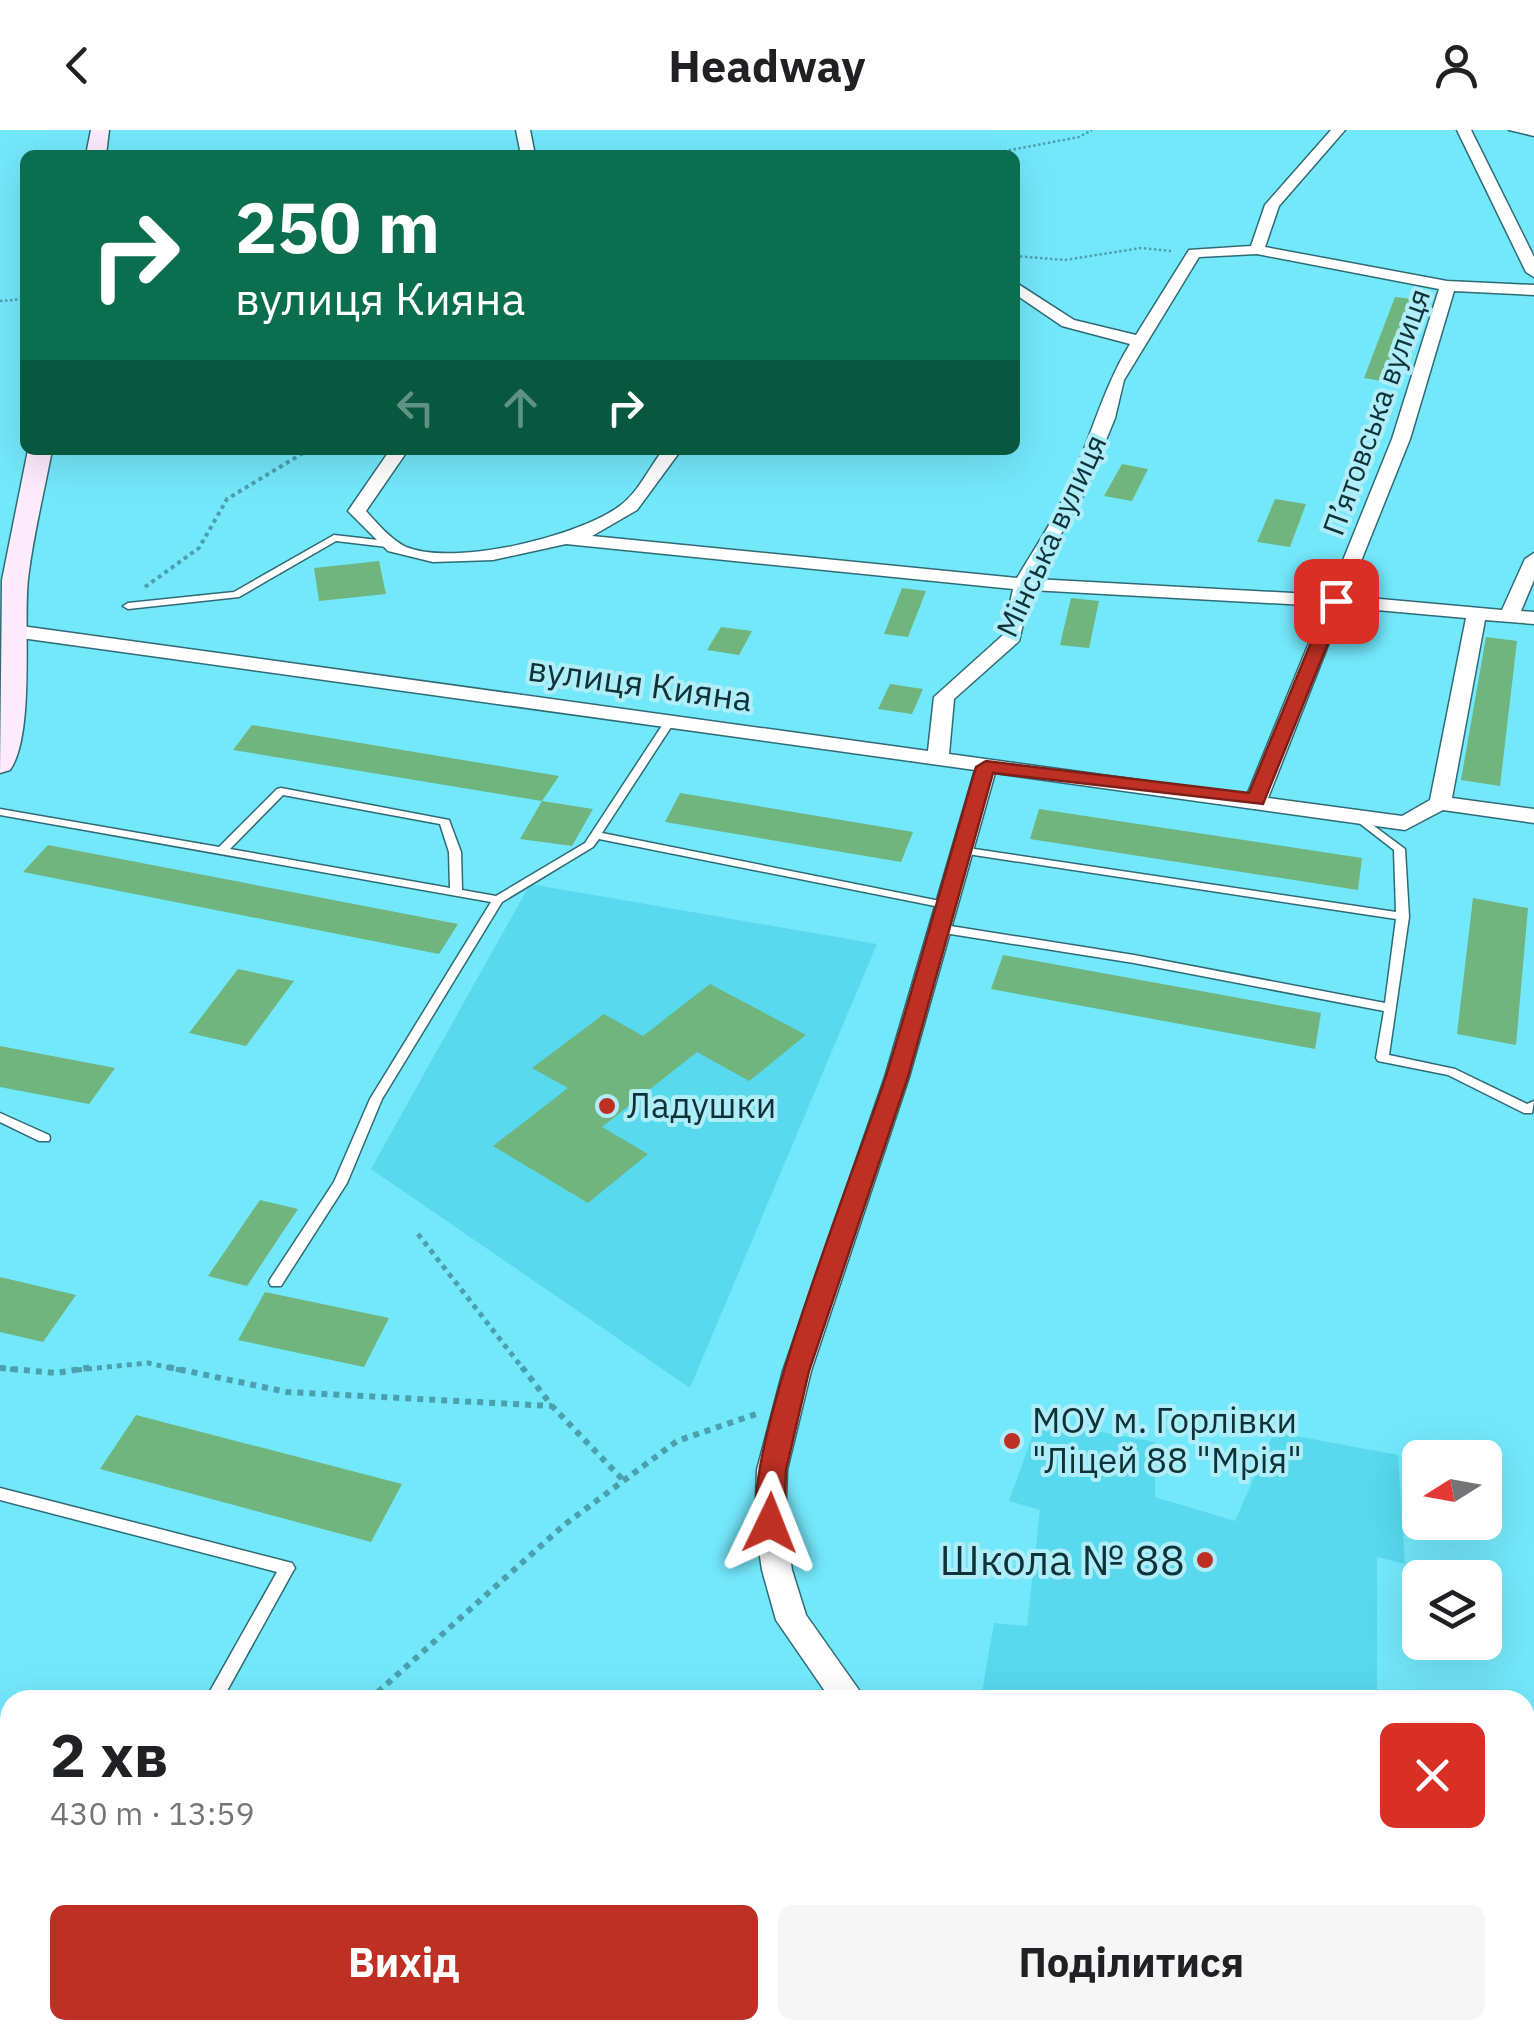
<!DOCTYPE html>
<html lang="uk">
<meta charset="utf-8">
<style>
body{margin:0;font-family:"IBM Plex Sans",sans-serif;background:#f6f6f6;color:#202124;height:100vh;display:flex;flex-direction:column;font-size:38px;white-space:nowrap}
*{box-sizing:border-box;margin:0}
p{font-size:32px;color:#757577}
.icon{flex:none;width:55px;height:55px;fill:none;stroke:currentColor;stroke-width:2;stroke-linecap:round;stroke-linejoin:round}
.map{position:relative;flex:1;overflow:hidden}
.drawer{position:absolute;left:0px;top:1560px;width:1535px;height:350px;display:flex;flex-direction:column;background:#fff;border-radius:30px 30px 0 0;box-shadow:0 10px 40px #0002}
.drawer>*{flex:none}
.guide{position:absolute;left:20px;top:20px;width:1000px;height:305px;border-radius:15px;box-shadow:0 10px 40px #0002;background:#0b6e4f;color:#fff;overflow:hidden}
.needle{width:65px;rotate:259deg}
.controls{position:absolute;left:1402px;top:1310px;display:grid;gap:20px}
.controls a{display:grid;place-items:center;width:100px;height:100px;border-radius:15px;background:#fff;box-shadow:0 10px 40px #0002;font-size:50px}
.pin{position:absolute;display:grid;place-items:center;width:85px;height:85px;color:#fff;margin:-42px;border-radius:20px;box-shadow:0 5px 15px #0006}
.me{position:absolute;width:110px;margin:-55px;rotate:2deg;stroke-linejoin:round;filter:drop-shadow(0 0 8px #0008)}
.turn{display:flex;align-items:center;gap:35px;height:210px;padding:0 50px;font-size:45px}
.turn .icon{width:130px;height:130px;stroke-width:2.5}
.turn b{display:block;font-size:70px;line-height:85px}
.lanes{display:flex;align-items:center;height:95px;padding:0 50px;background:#0003;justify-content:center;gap:50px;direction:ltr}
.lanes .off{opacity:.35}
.round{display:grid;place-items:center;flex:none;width:105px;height:105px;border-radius:15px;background:#f6f6f6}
.head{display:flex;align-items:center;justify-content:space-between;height:170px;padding:0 50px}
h1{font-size:60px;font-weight:800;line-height:75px}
.action{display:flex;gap:20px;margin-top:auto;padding:20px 50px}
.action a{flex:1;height:115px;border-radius:15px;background:#be3024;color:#fff;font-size:40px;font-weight:800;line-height:115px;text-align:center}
.action a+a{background:#f6f6f6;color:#202124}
header{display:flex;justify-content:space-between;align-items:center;height:130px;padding:0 50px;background:#fff;font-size:45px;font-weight:800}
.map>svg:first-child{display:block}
.built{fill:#58d9ed}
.building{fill:#6fb57d}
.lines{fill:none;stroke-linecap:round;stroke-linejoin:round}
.lane-casing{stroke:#2e6b75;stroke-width:3}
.street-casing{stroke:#2e6b75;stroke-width:3}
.secondary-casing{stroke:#2e6b75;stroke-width:3}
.path-far3{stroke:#4ba0ae;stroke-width:2.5;stroke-dasharray:2.5 2.5;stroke-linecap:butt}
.path-far2{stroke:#4ba0ae;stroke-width:4;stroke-dasharray:4 4;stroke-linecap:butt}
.path-far1{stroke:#4ba0ae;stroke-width:5;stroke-dasharray:5 5;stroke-linecap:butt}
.path{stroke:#4ba0ae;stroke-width:6;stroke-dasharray:6 6;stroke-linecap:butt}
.lane{fill:#fff;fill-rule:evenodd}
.street{fill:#fff;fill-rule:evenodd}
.secondary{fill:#fdebfb;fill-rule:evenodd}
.route{fill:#be3024;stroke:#7c1f17;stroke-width:2.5}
.poi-dot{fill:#be3024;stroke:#afeef9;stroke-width:4}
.labels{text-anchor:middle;stroke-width:8;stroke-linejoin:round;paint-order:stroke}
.far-street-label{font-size:30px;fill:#0d3339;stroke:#afeef9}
.street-label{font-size:35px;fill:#0d3339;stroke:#afeef9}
.poi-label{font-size:35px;fill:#0d3339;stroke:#afeef9;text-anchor:start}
.near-poi-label{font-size:42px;fill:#0d3339;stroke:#afeef9;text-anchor:end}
</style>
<header><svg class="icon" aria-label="back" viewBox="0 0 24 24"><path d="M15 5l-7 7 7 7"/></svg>Headway<svg class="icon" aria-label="person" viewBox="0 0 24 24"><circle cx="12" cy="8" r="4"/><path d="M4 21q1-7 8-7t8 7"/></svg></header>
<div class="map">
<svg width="1534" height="1910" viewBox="0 0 1534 1910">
<rect width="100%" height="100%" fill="#74e8fb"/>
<path class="built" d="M530,754L877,814L690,1258L371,1039Z
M1038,1290L1155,1312V1367L1235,1391L1274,1302L1398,1325L1405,1434L1377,1427V1570H1176L1147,1559L1142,1570L981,1568L994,1493L1027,1496L1040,1380L1009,1371Z"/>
<path class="building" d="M1395,167L1422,170L1394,253L1364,248Z
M1122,334L1148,339L1132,371L1104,366Z
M1275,369L1306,374L1290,417L1257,412Z
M379,431L386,464L319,471L314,438Z
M902,458L926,461L908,507L884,504Z
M1071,468L1099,471L1089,518L1060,515Z
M721,497L752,501L739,525L707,520Z
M1486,507L1517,511L1500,656L1461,650Z
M890,554L923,559L912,584L878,579Z
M252,595L559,646L542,671L233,620Z
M680,663L913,702L901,732L665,692Z
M542,671L593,679L572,716L520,709Z
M1039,679L1362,728L1358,760L1030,709Z
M48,715L458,794L439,824L23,742Z
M1473,768L1528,778L1516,915L1457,904Z
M1003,825L1321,883L1315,919L991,859Z
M238,839L294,851L246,916L189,903Z
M710,854L806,905L749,951L697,922L602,997L648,1024L588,1073L493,1016L568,958L532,938L604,884L643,906Z
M0,916L115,938L89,974L0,957Z
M260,1070L298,1079L247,1156L208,1146Z
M0,1147L76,1165L43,1212L0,1202Z
M265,1162L389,1188L364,1237L238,1210Z
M136,1285L402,1354L371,1412L100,1339Z"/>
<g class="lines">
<defs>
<path id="lane" d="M334,405L387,411L392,414L387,417L336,411L239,467L128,479L123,476L128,473L234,462Z
M670,588L675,591L602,703L945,772L951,775L945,778L599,709L593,717L502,772L382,969L347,1053L281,1156H271L269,1152L271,1148L334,1052L370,969L491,772L0,685V679L219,717L277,659L281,658L449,690L461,722L462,760L496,766L585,713L665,591ZM283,665L440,694L449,722L450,758L230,719Z
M1358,684L1405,719L1409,787L1389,925L1455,939L1527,974L1534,971L1532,983H1524L1448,945L1378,931L1376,928L1384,881L1134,833L938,802L932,798L938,794L1134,825L1385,873L1396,789L961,723L955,720L961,717L1396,782L1394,720L1354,689L1353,687L1354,685Z
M0,983L49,1005L50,1008L49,1011H39L0,992Z
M0,1358L292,1433L295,1438L292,1443L222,1570H205L277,1442L0,1370Z
M17,1900H36L32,1910H13Z"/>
<path id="street" d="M516,0H530L535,25H521Z
M1331,0H1345L1279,76L1265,117L1447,151L1534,155V165L1454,161L1410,309L1347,466L1502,480L1525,429L1534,423V450L1521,481L1534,482V494L1485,490L1452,668L1534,679V693L1443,680L1405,700L995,643L909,947L811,1241L787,1340L785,1393L792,1440L806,1485L866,1570H831L776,1490L762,1440L755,1393L757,1340L783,1241L885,947L975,640L14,507L4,501L14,495L928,621L934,567L1003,505L1013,459L566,414L493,430L433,432L388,421L348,381L390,320H408L366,381C378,394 390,409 406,417C455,437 581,406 621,375C639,361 649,338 663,320H681L637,380L592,406L1017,448C1034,419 1055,389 1068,358C1090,310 1103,258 1130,214L1062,196L1015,164V152L1074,190L1136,205L1189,120L1251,116L1265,75ZM1257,124L1439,159L1392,309L1329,465L1035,449L1084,364L1115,288L1124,250L1199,127ZM1031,460L1324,476L1247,665L949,624L954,569L1019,511ZM1343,477L1466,488L1430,670L1402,686L1268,668Z
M1457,0H1471L1534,127V147L1526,142Z
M1509,0H1534V6Z
M1534,1819V1853L1525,1855V1821Z
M1206,1900H1249L1253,1910H1210Z
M1408,1900H1445L1441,1910H1404Z"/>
<path id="secondary" d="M91,0H109L106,25H86Z
M28,320H52C44,363 33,406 28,449C23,496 35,604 10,640L0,643L2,450Z"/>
</defs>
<use href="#lane" class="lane-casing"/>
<use href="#street" class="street-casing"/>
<use href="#secondary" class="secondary-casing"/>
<path class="path-far3" d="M984,25L1079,7L1092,0
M1015,126L1065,130L1141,118L1171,121
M0,171L25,169"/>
<path class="path-far2" d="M145,457L199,418L227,369L308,320"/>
<path class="path-far1" d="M418,1104L524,1240
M0,1238L18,1240
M77,1240L148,1233L180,1240"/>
<path class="path" d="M168,1237L287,1262L552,1276
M522,1237L552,1276L624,1351
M0,1238L57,1243L92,1237
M369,1570L564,1395L677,1311L756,1284"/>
<use href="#lane" class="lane"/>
<use href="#street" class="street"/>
<use href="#secondary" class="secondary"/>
</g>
<path class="route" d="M1336,466L1345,471L1263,674L993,643L908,947L809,1241L786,1340L784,1393L780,1401L770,1404L760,1401C731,1343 863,1020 887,943C918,842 946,739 976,637L986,631L1249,663L1328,471Z"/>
<g class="poi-dot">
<circle cx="607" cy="976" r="10"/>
<circle cx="1012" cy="1311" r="10"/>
<circle cx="1205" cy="1430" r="10"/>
</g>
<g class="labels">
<g class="far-street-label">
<text transform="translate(1377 282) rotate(-70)" y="10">П’ятовська вулиця</text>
<text transform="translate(1052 406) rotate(-65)" y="10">Мінська вулиця</text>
</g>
<g class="street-label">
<text transform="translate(640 554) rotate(8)" y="12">вулиця Кияна</text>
</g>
<g class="poi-label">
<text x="627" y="988">Ладушки</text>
<text x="1032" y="1303">МОУ м. Горлівки<tspan x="1032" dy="40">"Ліцей 88 "Мрія"</tspan></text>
</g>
<g class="near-poi-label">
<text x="1185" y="1445">Школа № 88</text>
</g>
</g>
</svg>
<div class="controls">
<a><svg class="needle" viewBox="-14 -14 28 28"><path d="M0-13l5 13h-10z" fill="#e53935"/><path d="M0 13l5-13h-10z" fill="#757577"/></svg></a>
<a><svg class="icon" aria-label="layers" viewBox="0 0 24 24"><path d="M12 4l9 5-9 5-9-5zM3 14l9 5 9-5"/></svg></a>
</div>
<div class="pin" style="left:1336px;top:471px;background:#d93025"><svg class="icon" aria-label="arrive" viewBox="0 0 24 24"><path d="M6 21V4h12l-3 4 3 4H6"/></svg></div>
<svg class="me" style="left:770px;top:1393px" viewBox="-20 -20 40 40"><path d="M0-17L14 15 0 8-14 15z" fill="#be3024" stroke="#fff" stroke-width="4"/></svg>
<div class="guide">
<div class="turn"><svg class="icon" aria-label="right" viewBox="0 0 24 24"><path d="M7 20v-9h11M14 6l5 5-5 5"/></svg><div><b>250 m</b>вулиця Кияна</div></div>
<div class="lanes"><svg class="icon off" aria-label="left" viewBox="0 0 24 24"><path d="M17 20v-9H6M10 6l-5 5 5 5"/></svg><svg class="icon off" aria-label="ahead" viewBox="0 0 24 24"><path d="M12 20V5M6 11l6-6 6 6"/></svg><svg class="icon" aria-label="right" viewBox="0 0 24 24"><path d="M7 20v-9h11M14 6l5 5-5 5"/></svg></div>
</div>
<section class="drawer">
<div class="head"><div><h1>2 хв</h1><p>430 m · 13:59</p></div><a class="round" style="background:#d93025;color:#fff"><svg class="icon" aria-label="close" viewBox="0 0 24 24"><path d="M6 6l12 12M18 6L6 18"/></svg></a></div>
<div class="action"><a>Вихід</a><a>Поділитися</a></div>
</section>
</div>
